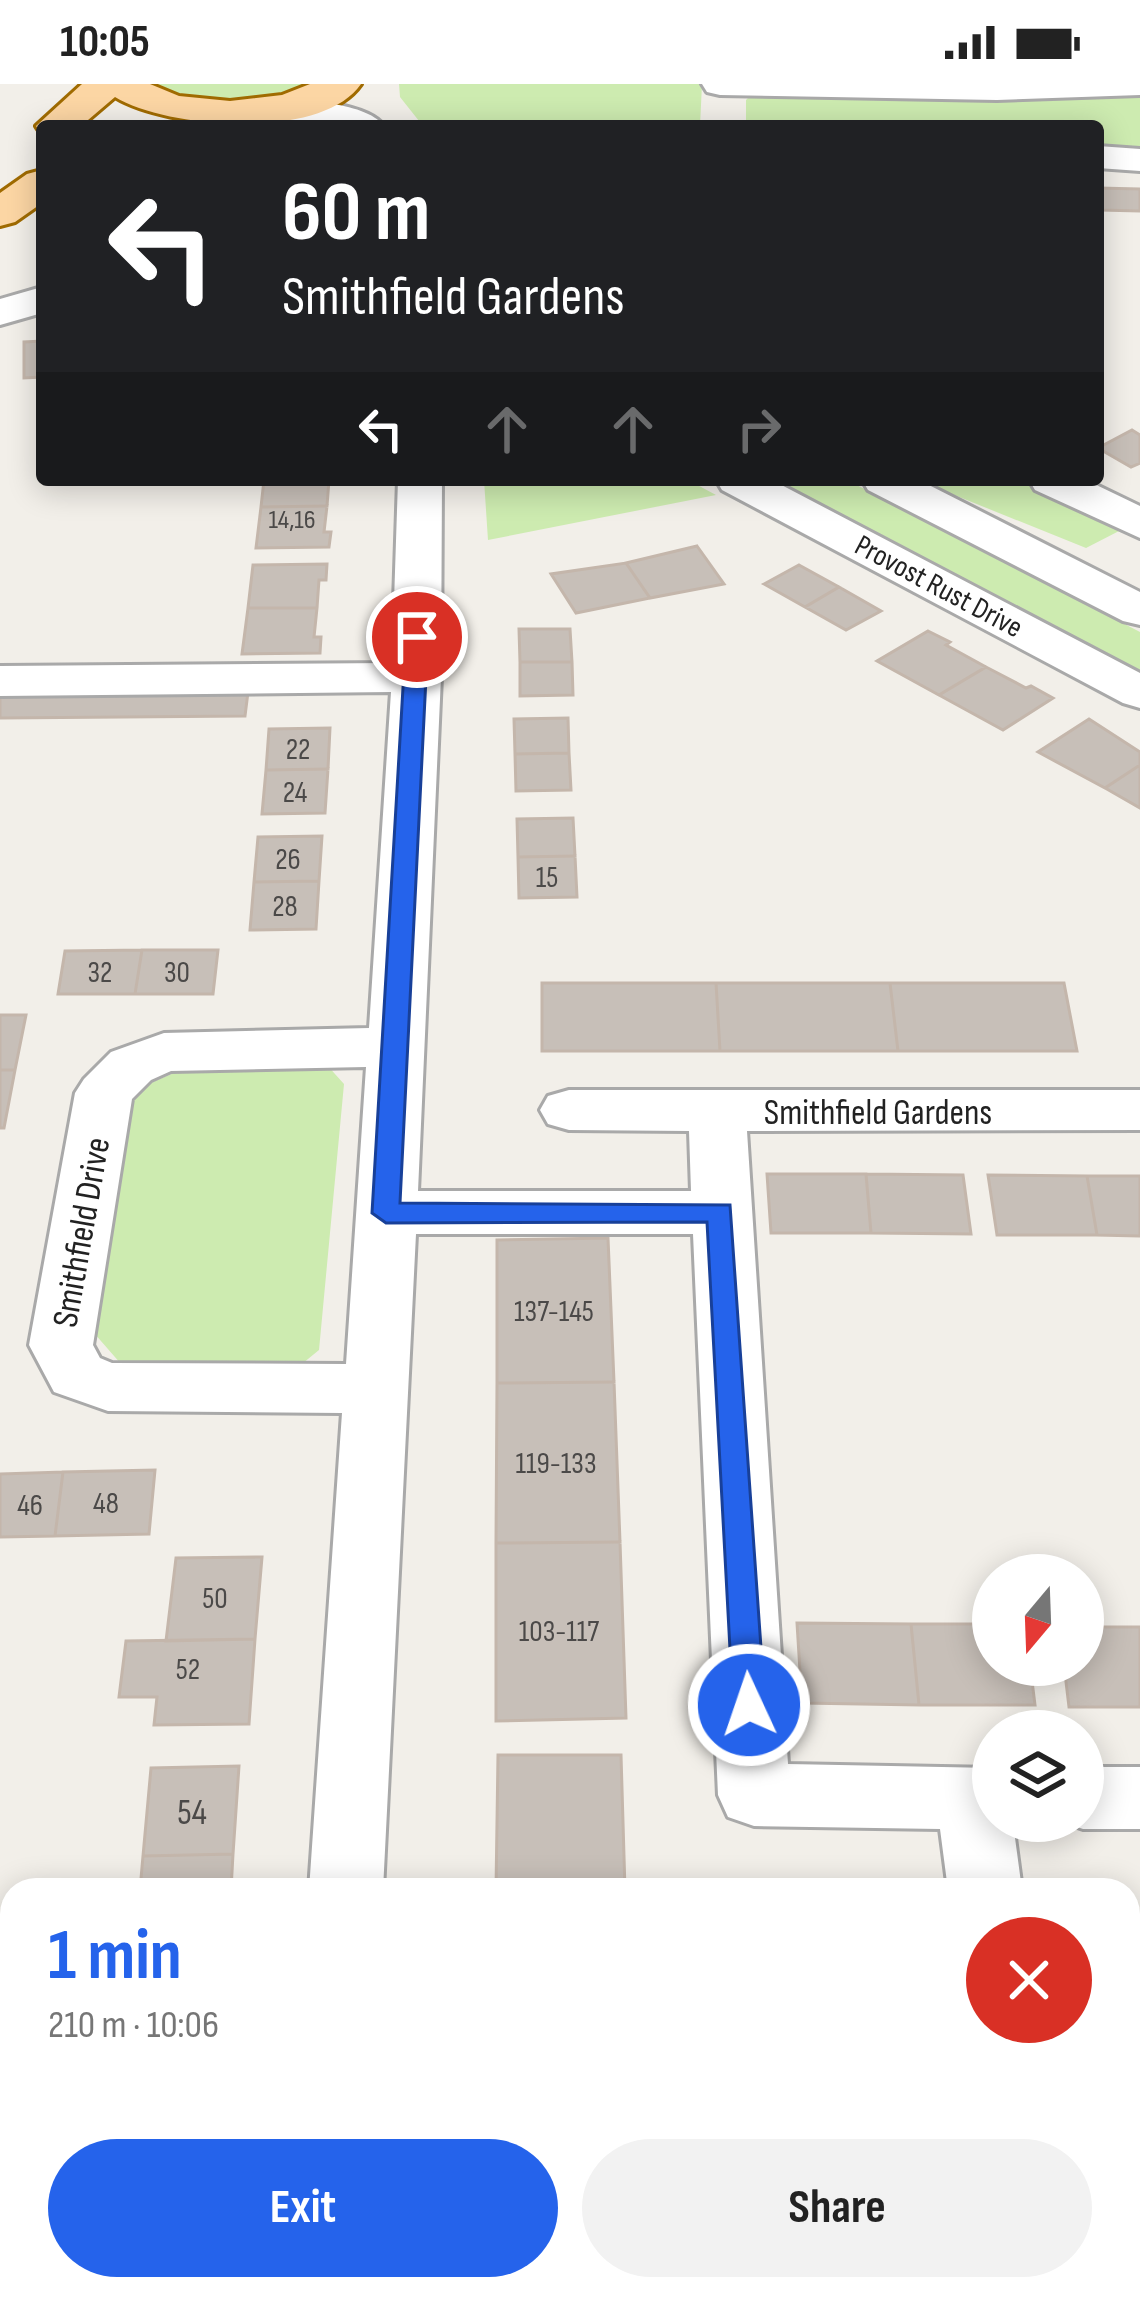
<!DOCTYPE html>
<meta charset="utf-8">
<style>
body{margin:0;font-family:"Sofia Sans Condensed",sans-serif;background:#f2f2f2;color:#222;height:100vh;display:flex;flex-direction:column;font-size:45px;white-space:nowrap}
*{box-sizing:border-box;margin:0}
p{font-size:39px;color:#767676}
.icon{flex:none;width:66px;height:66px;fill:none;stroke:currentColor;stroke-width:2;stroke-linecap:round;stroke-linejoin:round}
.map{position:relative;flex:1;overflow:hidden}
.details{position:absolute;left:0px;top:1794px;width:1140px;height:423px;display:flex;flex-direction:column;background:#fff;border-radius:36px 36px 0 0;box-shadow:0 6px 30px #0003}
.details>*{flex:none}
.hud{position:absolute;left:36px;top:36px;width:1068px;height:366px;border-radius:12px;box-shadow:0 6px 30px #0003;background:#202124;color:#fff;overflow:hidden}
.needle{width:78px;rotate:199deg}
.controls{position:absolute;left:972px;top:1470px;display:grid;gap:24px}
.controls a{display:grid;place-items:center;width:132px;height:132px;border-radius:50%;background:#fff;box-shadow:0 6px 30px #0003;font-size:60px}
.pin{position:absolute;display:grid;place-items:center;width:102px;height:102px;color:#fff;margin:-51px;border:6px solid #fff;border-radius:50%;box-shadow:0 3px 12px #0007}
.me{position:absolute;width:132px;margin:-66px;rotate:357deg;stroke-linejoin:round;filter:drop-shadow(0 0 9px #0008)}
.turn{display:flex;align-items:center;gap:42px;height:252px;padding:0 48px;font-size:54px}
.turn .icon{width:156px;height:156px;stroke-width:2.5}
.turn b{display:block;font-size:84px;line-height:102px}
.lanes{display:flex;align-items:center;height:114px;padding:0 48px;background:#0003;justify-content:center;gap:60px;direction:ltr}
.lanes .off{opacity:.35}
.round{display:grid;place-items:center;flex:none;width:126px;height:126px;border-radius:63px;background:#f2f2f2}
.head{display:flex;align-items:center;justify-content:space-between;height:204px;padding:0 48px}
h1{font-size:72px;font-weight:700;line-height:90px;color:#2563eb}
.action{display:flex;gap:24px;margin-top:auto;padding:24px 48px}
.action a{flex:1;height:138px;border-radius:72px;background:#2563eb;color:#fff;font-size:48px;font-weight:700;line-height:138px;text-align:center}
.action a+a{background:#f2f2f2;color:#222}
.status{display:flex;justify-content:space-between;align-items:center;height:84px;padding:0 60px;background:#fff;direction:ltr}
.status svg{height:33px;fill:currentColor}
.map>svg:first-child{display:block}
.grass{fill:#cdebb0}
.building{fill:#c7bfb8;stroke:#c4b6ab;stroke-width:3}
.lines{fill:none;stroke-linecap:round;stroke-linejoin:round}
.minor-casing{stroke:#a9a9a9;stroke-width:6}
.major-casing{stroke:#a06b00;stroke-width:6}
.minor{fill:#fff;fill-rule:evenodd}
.major{fill:#fcd6a4;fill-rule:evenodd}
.route{fill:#2563eb;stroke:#184099;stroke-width:3}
.labels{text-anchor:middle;stroke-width:9;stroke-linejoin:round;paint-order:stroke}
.far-number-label{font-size:27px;fill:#4b4948}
.far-street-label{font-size:30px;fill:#222;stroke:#fff}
.number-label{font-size:30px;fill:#4b4948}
.street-label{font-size:36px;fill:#222;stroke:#fff}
.near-number-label{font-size:36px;fill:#4b4948}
</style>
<div class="status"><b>10:05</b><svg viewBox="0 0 49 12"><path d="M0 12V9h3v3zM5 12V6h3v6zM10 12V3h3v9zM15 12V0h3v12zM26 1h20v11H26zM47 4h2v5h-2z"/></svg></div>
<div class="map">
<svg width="1140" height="2215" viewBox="0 0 1140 2215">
<rect width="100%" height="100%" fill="#f2efe9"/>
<path class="grass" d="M151,0H304C258,21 196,23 151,0Z
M399,0H702L700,42H423L400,13Z
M755,7L1140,8V68L1098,65V42H746V16Z
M484,396H688L716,411L488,456Z
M761,396H847L1140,548V597Z
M917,396H1021L1121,446L1086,464Z
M326,980L344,1000L319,1266L286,1293L128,1288L87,1241L119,1035L141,1003L188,983Z"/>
<path class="building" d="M1098,104L1140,105V127L1101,126Z
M42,257V293L24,294V258Z
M1132,346L1140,351V379L1131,383L1098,364Z
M264,396H335H329L327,422L261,423Z
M327,422L324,448H331L329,463L256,464L261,423Z
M697,462L724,500L650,514L626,479Z
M626,479L650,514L576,529L551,490Z
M327,480L326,496H319L317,524H248L253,481Z
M799,481L839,503L805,523L764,500Z
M839,503L881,527L846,546L805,523Z
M248,524H317L314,553H321L320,569L242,570Z
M519,545H570L572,578H520Z
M928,547L950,558L946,561L986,583L939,611L877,577Z
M520,578H572L573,611L520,612Z
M986,583L1026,604L1031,602L1053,614L1003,646L939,611Z
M248,608L245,632L0,634V609Z
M568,634L569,669L515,670L514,635Z
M1089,635L1140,668V681L1105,704L1038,668Z
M330,644L328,685L266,686L269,645Z
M569,669L571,706L516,707L515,670Z
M1140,681V724L1105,704Z
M328,685L325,729L262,730L266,686Z
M573,734L575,772L518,773L517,735Z
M322,752L319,797L254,798L258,753Z
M575,772L577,813L519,814L518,773Z
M319,797L316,845L250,846L254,798Z
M142,866H218L213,910H135Z
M142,866L135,910H58L65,867Z
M542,899H716L720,967H542Z
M716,899H890L898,967H720Z
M890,899H1064L1077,967H898Z
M0,931H26L15,986H0Z
M0,986H15L4,1044H0Z
M767,1090H866L871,1149H771Z
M866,1090L963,1091L971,1150L871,1149Z
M988,1091L1087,1092L1097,1151H997Z
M1087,1092H1140V1152L1097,1151Z
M608,1154L614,1298L497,1299V1156Z
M614,1298L620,1458L496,1459L497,1299Z
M155,1386L149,1450L55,1452L63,1388Z
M63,1388L55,1452L0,1453V1390Z
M620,1458L626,1634L496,1637V1459Z
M262,1473L255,1555L166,1557L176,1474Z
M797,1539L911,1540L919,1621L802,1619Z
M911,1540H993V1581H1030L1035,1621H919Z
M1083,1543H1140V1623H1069L1064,1581H1083Z
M255,1555L249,1640L154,1641L157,1613H119L126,1557Z
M498,1671H621L625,1806H496Z
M239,1682L233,1770L143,1772L151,1684Z
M233,1770L231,1806H140L143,1772Z
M1128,1855L1140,1859V1991H1128Z
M12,1902V1988L0,1989V1903Z"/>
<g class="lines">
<defs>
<path id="minor" d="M702,0H1140V11L997,16L720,11L707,8Z
M261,14C292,16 365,16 384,42H328L248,33L243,25L248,17Z
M1098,62L1140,65V87L1098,84Z
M42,203V229L0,241V215Z
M398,396H442L441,593L418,1107H691L689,1047L569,1046L548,1040L540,1026L548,1012L569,1006H1140V1046L747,1047L788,1680L993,1684V1737H1019L1013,1739L1022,1806H948L940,1745L754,1742L728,1733L718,1711L693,1150H416L383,1806H309L342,1329L108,1327L54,1308L29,1261L75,1009L84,995L111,968L164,949L369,944L391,608L0,612V582L392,579ZM366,983L346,1280L112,1279L100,1274L93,1261L132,1015L151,996L171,987Z
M716,396H772L1140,589V624L1123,619L722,406Z
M862,396H919L1140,508V541L1123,537L868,406Z
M1029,396H1086L1140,422V454L1035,406Z
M1083,1683H1140V1745H1083L1060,1737H1083Z
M1128,2046H1140V2124H1128Z
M0,2075H12V2153H0Z
M288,2205H372L371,2215H287Z"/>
<path id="major" d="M82,0H150L179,12L230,17L282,11L310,0H361C322,57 168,45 115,13L81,42H42V51L36,42Z
M42,86V119L15,138L0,142V109L27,90Z"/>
</defs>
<use href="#minor" class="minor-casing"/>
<use href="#major" class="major-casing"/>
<use href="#minor" class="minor"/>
<use href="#major" class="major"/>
</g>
<path class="route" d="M417,547L428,553L400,1119L730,1121L765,1621L760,1631L749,1635L737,1631L733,1621L707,1138L386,1139L372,1129L406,553Z"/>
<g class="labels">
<g class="far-number-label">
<text x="292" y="444">14,16</text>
</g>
<g class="far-street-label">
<text transform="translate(939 502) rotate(28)" y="10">Provost Rust Drive</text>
</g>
<g class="number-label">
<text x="298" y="675">22</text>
<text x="295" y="718">24</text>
<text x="288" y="785">26</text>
<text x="547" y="803">15</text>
<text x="285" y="832">28</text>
<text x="100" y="898">32</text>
<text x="177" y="898">30</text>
<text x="554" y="1237">137-145</text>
<text x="556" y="1389">119-133</text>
<text x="106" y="1429">48</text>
<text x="30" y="1431">46</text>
<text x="215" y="1524">50</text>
<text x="559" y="1557">103-117</text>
<text x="188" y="1595">52</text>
</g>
<g class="street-label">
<text x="878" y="1040">Smithfield Gardens</text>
<text transform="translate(80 1148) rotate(-80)" y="13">Smithfield Drive</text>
</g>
<g class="near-number-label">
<text x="192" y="1740">54</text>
</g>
</g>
</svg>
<div class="controls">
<a><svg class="needle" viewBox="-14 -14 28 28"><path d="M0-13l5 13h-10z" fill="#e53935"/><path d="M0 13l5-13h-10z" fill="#767676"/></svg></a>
<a><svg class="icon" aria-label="layers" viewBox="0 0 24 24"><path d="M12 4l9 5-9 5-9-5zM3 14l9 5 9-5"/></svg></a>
</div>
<div class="pin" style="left:417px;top:553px;background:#d93025"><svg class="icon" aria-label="arrive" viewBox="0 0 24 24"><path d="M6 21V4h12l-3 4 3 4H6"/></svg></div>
<svg class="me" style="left:749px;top:1621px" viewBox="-20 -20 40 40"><circle r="17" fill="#2563eb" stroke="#fff" stroke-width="3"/><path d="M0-11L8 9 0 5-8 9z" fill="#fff"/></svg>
<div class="hud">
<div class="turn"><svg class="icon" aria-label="left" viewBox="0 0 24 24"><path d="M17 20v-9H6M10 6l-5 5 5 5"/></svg><div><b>60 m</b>Smithfield Gardens</div></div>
<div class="lanes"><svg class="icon" aria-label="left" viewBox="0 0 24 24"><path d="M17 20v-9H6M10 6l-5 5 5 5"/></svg><svg class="icon off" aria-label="ahead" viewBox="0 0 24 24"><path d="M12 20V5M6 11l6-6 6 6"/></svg><svg class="icon off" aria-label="ahead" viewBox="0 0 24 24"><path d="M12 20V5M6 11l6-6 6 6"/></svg><svg class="icon off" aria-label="right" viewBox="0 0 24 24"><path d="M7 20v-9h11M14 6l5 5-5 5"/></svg></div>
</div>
<section class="details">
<div class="head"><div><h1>1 min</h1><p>210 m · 10:06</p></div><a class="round" style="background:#d93025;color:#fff"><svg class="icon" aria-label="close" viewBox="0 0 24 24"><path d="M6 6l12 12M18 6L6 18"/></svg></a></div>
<div class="action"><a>Exit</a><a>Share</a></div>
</section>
</div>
